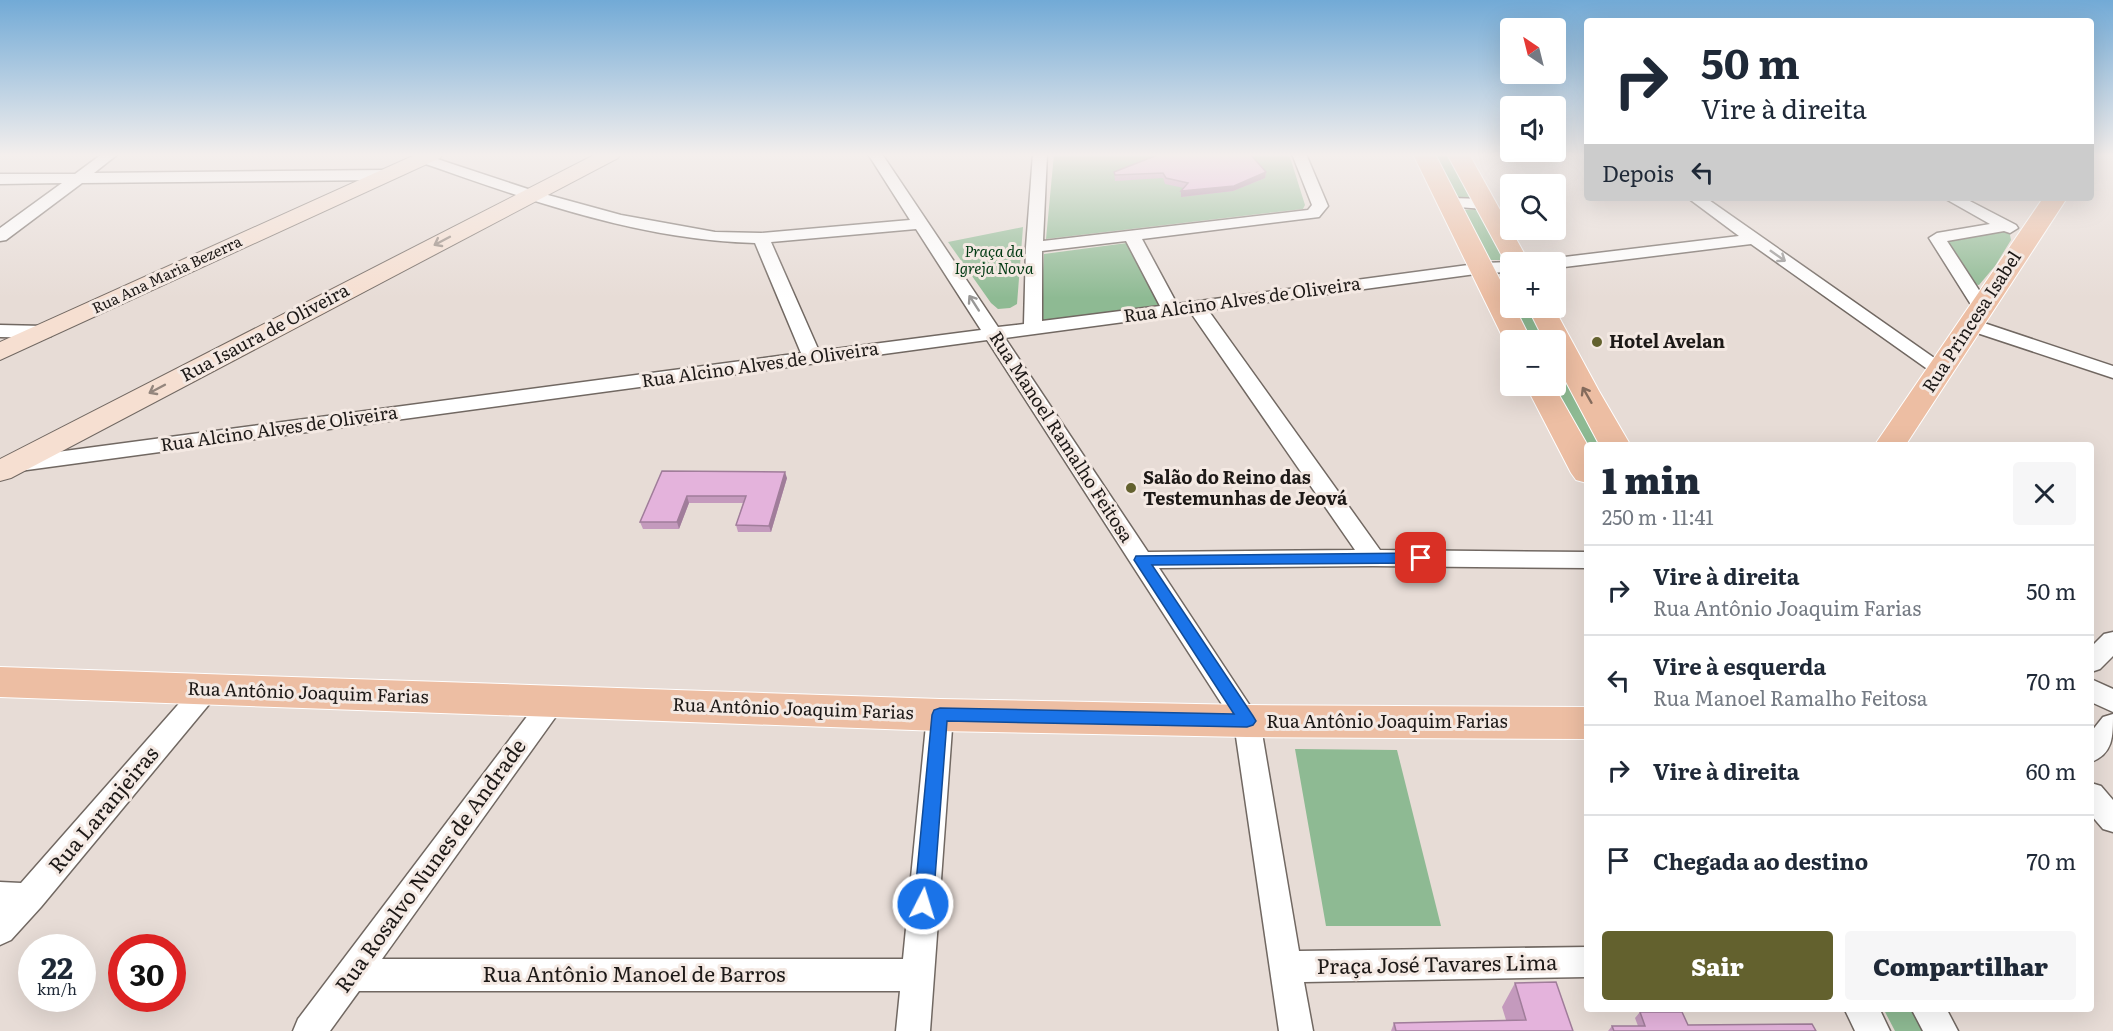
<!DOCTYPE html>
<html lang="pt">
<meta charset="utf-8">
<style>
body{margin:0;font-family:Literata,serif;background:#f6f6f7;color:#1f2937;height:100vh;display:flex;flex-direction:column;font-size:22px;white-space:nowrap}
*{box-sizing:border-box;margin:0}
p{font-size:20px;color:#747a83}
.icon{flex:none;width:33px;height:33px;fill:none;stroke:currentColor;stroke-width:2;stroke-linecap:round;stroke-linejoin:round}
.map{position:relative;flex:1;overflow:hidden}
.panel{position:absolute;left:1584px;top:442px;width:510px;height:570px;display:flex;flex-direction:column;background:#fff;border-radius:6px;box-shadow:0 6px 24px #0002}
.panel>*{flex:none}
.banner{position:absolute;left:1584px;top:18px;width:510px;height:183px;border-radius:6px;box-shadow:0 6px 24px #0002;background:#fff;color:#1f2937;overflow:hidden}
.needle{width:39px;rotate:325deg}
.fabs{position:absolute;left:1500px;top:18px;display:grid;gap:12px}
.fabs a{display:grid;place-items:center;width:66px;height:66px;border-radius:6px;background:#fff;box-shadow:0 6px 24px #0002;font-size:30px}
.speed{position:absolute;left:18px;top:934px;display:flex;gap:12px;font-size:30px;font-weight:700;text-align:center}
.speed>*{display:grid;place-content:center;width:78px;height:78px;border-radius:50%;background:#fff;box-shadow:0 6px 24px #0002;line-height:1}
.speed small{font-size:15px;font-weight:400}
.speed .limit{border:9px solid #d22;background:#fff;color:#111}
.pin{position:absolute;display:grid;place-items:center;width:51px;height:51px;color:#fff;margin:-26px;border-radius:12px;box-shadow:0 3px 9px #0006}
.me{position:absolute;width:66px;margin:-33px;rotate:5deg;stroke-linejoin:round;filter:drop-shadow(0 0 4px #0008)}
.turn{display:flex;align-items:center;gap:21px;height:126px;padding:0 18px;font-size:27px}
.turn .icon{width:78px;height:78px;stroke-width:2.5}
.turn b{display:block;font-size:42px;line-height:51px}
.then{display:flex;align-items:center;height:57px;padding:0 18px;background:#0003;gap:12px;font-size:22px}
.round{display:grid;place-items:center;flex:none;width:63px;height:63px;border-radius:6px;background:#f6f6f7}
.overview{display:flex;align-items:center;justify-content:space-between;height:102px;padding:0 18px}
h1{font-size:36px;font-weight:800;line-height:45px}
.cta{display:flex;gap:12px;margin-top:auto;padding:12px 18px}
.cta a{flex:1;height:69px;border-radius:6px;background:#63612e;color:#fff;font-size:24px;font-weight:800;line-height:69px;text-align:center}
.cta a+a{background:#f6f6f7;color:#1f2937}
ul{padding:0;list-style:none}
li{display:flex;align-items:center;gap:18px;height:90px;padding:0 18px;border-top:2px solid #e0e1e3}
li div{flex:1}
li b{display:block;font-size:22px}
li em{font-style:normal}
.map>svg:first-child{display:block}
.green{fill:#8eba93}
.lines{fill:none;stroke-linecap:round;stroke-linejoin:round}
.street-casing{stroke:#716862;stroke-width:3}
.secondary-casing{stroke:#716862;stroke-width:2}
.primary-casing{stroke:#fff;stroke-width:2}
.street{fill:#fff;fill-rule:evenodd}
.secondary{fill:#f6dfd1;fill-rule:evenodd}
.primary{fill:#edbea3;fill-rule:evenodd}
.wall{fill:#c49abd}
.shaded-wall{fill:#a07d9a}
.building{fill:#e4b3dc;stroke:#a07d9a;stroke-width:1.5}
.oneway{stroke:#94867d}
.oneway2{stroke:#999897}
.oneway3{stroke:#856c5d}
.route{fill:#1a73e8;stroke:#114b97;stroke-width:1.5}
.poi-dot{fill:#63612e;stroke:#f4e9e3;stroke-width:2}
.labels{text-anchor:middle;stroke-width:6;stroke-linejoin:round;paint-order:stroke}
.far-park-label{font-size:15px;font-style:italic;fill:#013912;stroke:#f4e9e3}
.far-street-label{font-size:15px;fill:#1d1917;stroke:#f4e9e3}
.street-label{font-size:18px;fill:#1d1917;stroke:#f4e9e3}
.poi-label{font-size:18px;font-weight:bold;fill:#1d1917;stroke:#f4e9e3;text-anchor:start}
.near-street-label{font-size:21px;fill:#1d1917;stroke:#f4e9e3}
</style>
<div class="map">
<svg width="2113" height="1031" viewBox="0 0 2113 1031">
<rect width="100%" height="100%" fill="#e7dcd6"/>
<path class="green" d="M1054,154H1289L1305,205L1303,209L1046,239Z
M1432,154H1450L1473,199H1457Z
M1480,209L1508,260H1489L1462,210Z
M1023,227L1017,304L1010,308L998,309L991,303L948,242Z
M2009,230L2011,240L1995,266L1979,285L1972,284L1945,240Z
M1127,243L1159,305L1040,321L1044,254Z
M1497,283H1510V308H1531L1545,332L1520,331Z
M1556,356L1606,445L1587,446L1553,386H1556Z
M1295,749L1397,750L1441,926H1326Z
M1884,1010H1920L1932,1031H1895Z"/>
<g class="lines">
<defs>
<path id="street" d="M102,154H118L94,173L385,170L393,175L385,180L82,183L6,240L0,241V228L62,183L0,184V174H75Z
M422,154L537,192L621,215L715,232L761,233L910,220L868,154H882L998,327L1024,324L1026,247L1033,154H1047L1043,241L1308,210L1312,205L1292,154H1306L1328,206L1319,217L1142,239L1177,304L1483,263L1510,262H1513H1510V272L1483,273L1208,310L1380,550L1587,552V568L1373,566L1159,568L1260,721L1299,951L1587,947V977L1304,982L1313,1031H1279L1234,723L987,340L12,472L4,470L1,465L4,460L12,458L801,353L755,243C638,240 526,199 417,161L415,158L417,155ZM916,229L981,330L819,351L771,242ZM1126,241L1160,306L1042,321V251ZM1191,313L1355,550L1148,552L1005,338Z
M1451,198L1484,199L1492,204L1484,209L1445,206L1443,203Z
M1688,198H1706L1950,369L1947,373H1933L1751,244L1556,268V262H1548L1556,258L1739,236Z
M1944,198H1964L2016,225L2018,228L2010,233L2004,231L1947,241L1990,307L1987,311H1975L1929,238L1937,233L1990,224Z
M1972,319L2113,366V378L1965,329L1963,325L1965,321Z
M0,325L44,326L51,328L53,332L51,336L44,338L0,337Z
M2113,632V656L2100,669L2091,672V647L2104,634Z
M207,679L216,682L220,689L216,696L41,907L11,940L0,945V882L21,883L198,682Z
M2091,679L2113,689V712L2091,702Z
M553,691L562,694L566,701L562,708L382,959H903L927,715L931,707L940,704L949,707L953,715L930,1031H896L900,991H359L330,1031H293L298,1019L544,694Z
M2113,714C2113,737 2113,754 2091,762V732L2103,717Z
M2091,783L2101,786L2113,800V832L2103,829L2091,815Z
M1845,1010H1880L1890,1031H1855Z
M1912,1010H1947L1958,1031H1923Z"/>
<path id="secondary" d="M417,154H443L440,158L0,360V342Z
M596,154H621L618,158L11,478L0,481V459Z"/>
<path id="primary" d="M1413,154H1435L1510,299V308H1515L1531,340H1510V346L1504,340Z
M1447,154H1469L1529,262H1510V268L1508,267Z
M2043,198H2067L1905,446H1874Z
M1528,308H1554L1599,391L1631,446H1600L1556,363V340H1544Z
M1526,386H1554L1588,446L1587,483L1576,480L1571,473Z
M0,667L940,699L1247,705L1587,707V739L1247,737L940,731L0,697Z"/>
</defs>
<use href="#street" class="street-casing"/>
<use href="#secondary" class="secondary-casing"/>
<use href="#primary" class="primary-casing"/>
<use href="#street" class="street"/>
<use href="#secondary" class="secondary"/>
<use href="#primary" class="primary"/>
</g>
<path class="wall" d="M1114,172H1266L1265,178L1233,191L1181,197V191L1184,188L1165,184L1163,178L1115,181Z
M662,471L787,478L771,532H738L736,525L743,503H689L679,529H643L640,522Z
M1515,983L1573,1031H1391L1394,1023L1506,1020L1502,1007Z
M1640,1012L1688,1025L1816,1031H1608L1612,1026H1638L1635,1018Z"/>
<path class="shaded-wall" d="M1266,172L1265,178L1233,191L1181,197V191Z
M785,472L787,478L771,532L769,526Z
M687,496L689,503L679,529L677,522Z"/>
<path class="building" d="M1160,154H1250L1266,172L1234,186L1181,191L1188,183L1166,178L1163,173L1115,175L1114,172Z
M662,471L785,472L769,526L736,525L746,496H687L677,522H640Z
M1556,982L1573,1031H1396L1394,1023L1526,1020L1515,983Z
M1640,1012H1682L1688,1025L1812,1024L1816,1031H1614L1612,1026H1645Z"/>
<defs><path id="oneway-shaft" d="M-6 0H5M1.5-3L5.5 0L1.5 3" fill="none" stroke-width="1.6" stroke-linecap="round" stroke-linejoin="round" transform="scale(1.5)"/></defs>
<g class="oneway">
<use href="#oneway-shaft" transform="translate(442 241) rotate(152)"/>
<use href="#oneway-shaft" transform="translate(157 389) rotate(152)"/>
</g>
<g class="oneway2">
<use href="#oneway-shaft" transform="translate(1778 256) rotate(35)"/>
<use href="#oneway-shaft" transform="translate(974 303) rotate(-123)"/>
</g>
<use class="oneway3" href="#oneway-shaft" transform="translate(1587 395) rotate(-120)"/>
<linearGradient id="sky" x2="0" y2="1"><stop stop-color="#72aad6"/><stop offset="0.52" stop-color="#f4efed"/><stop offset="1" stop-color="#f4efed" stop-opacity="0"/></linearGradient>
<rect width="2113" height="298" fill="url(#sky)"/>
<path class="route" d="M1421,553L1428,558L1421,563L1152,565L1253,716L1256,721L1253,725L1247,727L947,721L933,904L930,910L923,912L917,910L914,904L932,715L934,710L940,708L1234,714L1136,563L1134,560L1136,556Z"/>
<g class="poi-dot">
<circle cx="1597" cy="342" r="6"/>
<circle cx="1131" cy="488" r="6"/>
</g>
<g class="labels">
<g class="far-park-label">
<text x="994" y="257">Praça da<tspan x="994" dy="17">Igreja Nova</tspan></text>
</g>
<g class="far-street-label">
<text transform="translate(167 275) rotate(-25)" y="5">Rua Ana Maria Bezerra</text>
</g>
<g class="street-label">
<text transform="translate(1242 300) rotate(-8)" y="6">Rua Alcino Alves de Oliveira</text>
<text transform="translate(1972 322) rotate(-57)" y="6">Rua Princesa Isabel</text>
<text transform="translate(265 333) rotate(-28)" y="6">Rua Isaura de Oliveira</text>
<text transform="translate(760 365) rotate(-8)" y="6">Rua Alcino Alves de Oliveira</text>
<text transform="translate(279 429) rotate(-8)" y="6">Rua Alcino Alves de Oliveira</text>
<text transform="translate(1061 437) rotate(57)" y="6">Rua Manoel Ramalho Feitosa</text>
<text transform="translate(308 693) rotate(2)" y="6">Rua Antônio Joaquim Farias</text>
<text transform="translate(793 709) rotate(2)" y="6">Rua Antônio Joaquim Farias</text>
<text x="1387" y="728">Rua Antônio Joaquim Farias</text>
</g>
<g class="poi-label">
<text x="1609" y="348">Hotel Avelan</text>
<text x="1143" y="484">Salão do Reino das<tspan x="1143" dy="21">Testemunhas de Jeová</tspan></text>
</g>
<g class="near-street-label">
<text transform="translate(104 810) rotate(-50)" y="7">Rua Laranjeiras</text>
<text transform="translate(431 866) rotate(-54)" y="7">Rua Rosalvo Nunes de Andrade</text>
<text transform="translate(1437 965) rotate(-1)" y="7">Praça José Tavares Lima</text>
<text x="634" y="982">Rua Antônio Manoel de Barros</text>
</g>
</g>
</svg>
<div class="fabs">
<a><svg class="needle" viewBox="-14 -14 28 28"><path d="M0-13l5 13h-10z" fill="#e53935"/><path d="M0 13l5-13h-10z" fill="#747a83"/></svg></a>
<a><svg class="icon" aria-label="sound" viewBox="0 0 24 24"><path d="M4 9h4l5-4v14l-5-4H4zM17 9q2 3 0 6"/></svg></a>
<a><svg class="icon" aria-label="search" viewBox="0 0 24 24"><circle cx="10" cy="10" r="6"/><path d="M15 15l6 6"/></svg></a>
<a>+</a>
<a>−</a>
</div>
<div class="speed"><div>22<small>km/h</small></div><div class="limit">30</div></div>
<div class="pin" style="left:1421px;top:558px;background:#d93025"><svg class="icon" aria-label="arrive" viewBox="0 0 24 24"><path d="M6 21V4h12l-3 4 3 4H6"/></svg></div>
<svg class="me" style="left:923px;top:904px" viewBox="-20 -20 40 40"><circle r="17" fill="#1a73e8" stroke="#fff" stroke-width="3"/><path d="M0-11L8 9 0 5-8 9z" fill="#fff"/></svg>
<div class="banner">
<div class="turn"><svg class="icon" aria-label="right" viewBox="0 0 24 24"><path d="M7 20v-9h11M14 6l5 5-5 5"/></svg><div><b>50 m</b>Vire à direita</div></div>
<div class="then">Depois<svg class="icon" aria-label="left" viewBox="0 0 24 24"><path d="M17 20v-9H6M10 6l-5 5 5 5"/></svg></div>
</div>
<section class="panel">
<div class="overview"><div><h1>1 min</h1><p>250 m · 11:41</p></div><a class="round"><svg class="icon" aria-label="close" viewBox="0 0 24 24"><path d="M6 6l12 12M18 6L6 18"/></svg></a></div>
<ul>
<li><svg class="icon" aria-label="right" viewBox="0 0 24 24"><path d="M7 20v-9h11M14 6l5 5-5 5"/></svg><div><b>Vire à direita</b><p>Rua Antônio Joaquim Farias</p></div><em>50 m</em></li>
<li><svg class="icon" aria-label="left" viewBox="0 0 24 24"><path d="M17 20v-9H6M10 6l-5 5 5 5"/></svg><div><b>Vire à esquerda</b><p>Rua Manoel Ramalho Feitosa</p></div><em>70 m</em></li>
<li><svg class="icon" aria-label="right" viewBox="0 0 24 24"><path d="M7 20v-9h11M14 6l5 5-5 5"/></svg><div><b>Vire à direita</b></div><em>60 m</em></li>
<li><svg class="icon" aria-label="arrive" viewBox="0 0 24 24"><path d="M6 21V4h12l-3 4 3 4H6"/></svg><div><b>Chegada ao destino</b></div><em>70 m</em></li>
</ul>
<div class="cta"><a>Sair</a><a>Compartilhar</a></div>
</section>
</div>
